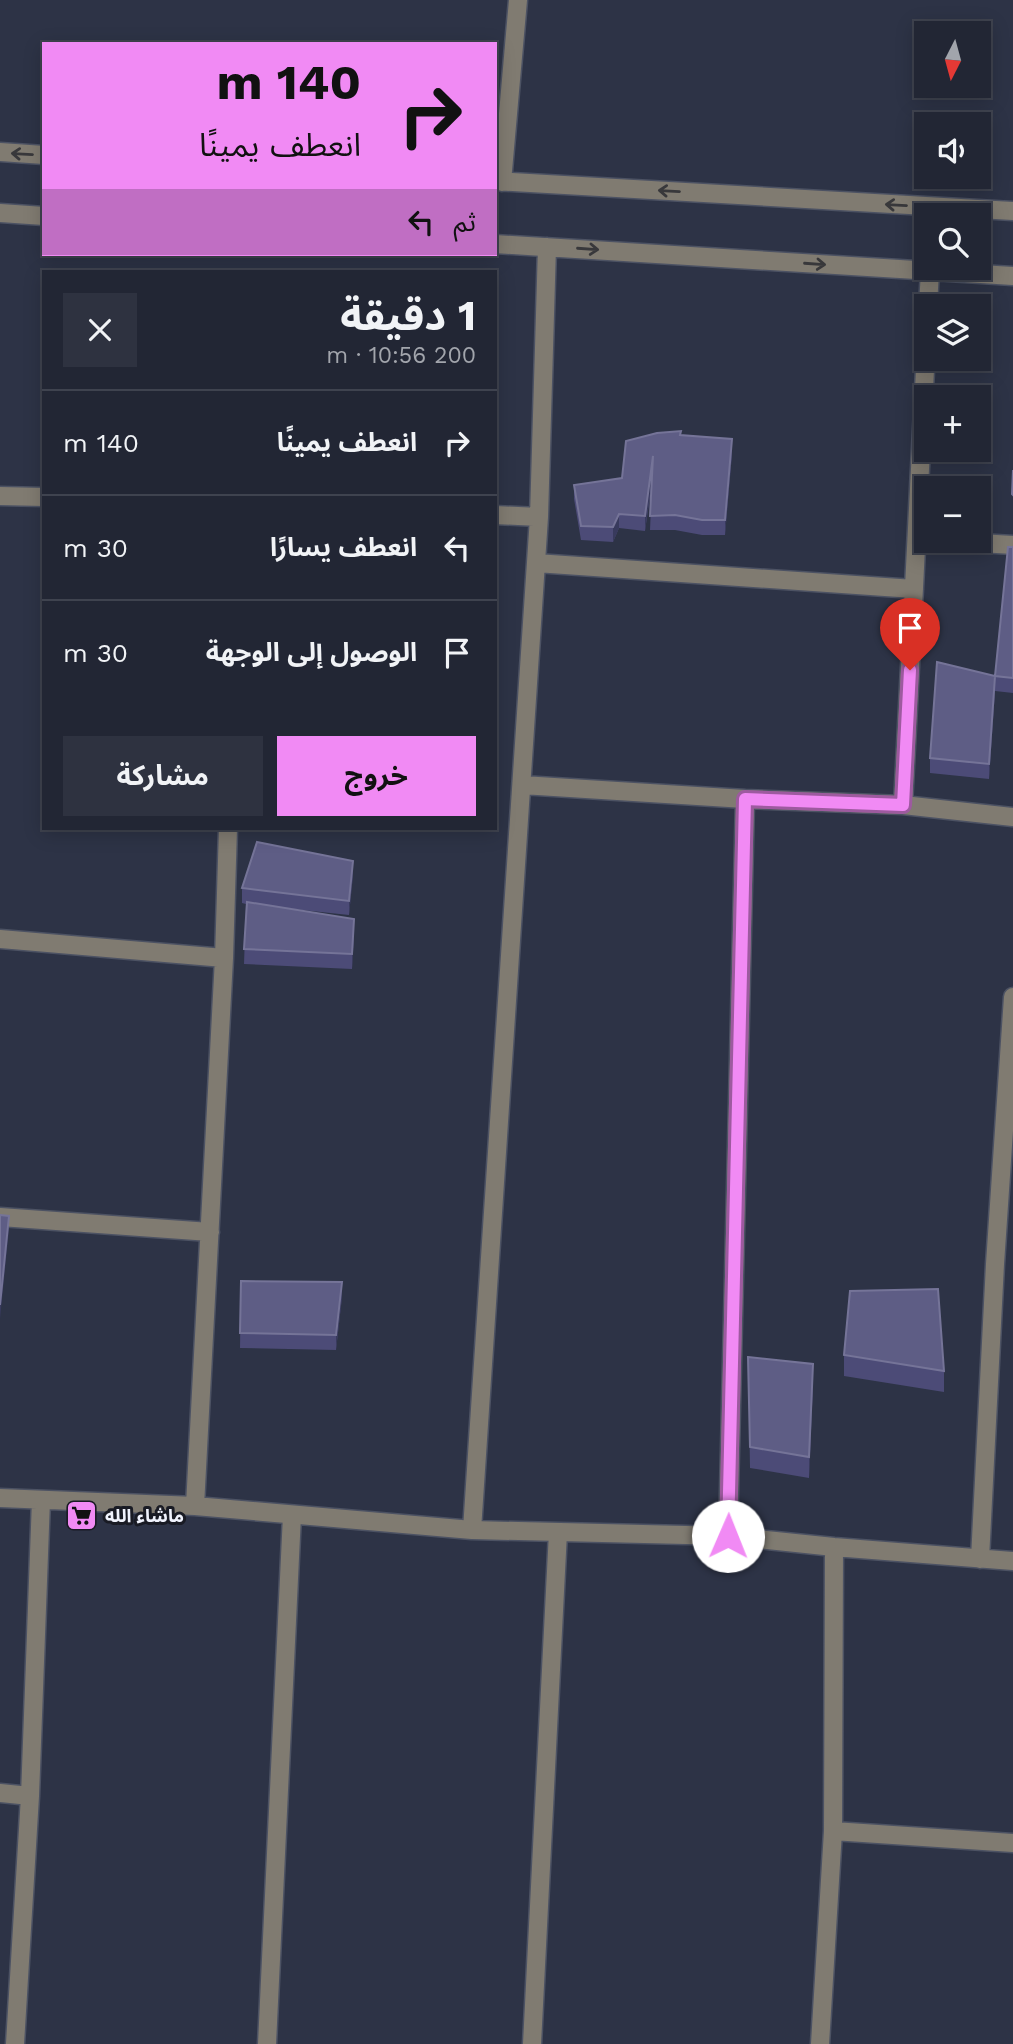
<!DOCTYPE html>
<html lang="ar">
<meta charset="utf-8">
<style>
body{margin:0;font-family:"Work Sans","Noto Sans Arabic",sans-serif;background:#2e3240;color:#f1f3f6;direction:rtl;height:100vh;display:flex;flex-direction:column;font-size:26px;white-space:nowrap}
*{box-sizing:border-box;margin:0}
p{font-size:23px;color:#a2a5ac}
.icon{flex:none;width:38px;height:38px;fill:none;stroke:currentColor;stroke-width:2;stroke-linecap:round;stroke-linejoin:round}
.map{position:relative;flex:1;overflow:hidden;direction:ltr}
.panel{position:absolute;left:42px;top:270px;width:455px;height:560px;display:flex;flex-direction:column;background:#222634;border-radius:0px;box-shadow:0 4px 18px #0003,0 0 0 2px #3f434f;direction:rtl}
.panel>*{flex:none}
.banner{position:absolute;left:42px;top:42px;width:455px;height:214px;border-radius:0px;box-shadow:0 4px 18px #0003,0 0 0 2px #3f434f;direction:rtl;background:#f18af4;color:#111;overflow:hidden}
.needle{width:46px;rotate:186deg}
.controls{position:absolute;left:914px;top:21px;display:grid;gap:14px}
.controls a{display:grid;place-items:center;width:77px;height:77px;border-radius:0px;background:#222634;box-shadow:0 4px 18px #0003,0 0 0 2px #3f434f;font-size:35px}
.pin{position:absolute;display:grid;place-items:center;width:60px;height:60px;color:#fff;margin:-72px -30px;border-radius:50% 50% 50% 0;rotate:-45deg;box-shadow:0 0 7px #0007}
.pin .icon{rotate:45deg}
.me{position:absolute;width:77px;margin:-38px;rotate:1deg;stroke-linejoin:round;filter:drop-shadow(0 0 5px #0008)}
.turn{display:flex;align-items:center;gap:24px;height:147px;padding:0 21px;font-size:32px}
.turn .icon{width:91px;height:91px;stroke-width:2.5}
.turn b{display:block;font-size:49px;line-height:60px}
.then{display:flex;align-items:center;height:66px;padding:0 21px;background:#0003;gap:14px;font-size:26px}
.round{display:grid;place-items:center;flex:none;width:74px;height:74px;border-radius:0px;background:#2e3240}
.summary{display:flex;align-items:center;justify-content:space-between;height:119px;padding:0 21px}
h1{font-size:42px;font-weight:700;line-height:52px}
.primary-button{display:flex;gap:14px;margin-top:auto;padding:14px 21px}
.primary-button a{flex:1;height:80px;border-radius:0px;background:#f18af4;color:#111;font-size:28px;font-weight:700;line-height:80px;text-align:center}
.primary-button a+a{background:#2e3240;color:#f1f3f6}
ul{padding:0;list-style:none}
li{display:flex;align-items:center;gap:21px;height:105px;padding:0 21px;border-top:2px solid #3f434f}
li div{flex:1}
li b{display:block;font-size:26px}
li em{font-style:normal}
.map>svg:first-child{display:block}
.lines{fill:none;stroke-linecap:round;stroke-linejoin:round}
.minor-casing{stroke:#4c5263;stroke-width:21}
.minor{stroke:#807b71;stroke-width:18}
.wall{fill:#4c4b77}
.shaded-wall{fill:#383a5d}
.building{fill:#5e5d85;stroke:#757498;stroke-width:2}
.oneway{stroke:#38383b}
.route-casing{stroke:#9d5a9f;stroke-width:18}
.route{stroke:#f18af4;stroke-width:12}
.labels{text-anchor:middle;stroke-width:6;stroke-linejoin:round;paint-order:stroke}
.poi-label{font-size:18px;font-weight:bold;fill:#f0f3fd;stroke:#191b24;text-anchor:start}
</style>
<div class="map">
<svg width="1013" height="2044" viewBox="0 0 1013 2044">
<rect width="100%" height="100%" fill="#2d3346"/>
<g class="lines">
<defs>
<path id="minor" d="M0,152L44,155
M495,181L1013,211
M502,182L518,0
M0,213L44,216
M495,244L1013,276
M928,306L930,271
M0,496L44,497
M495,515L539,517
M947,541L1013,545
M536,563L914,589
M522,785L745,799L903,805L1013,817
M903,805L926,350
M0,939L224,958
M0,1217L210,1232
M0,1498L195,1506L472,1530L728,1536L834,1547L1013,1561
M195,1506L224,958L228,828
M472,1530L539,517L547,247
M728,1536L745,799
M980,1559L995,1264L1013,997
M0,1793L30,1796
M833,1831L1013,1843
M15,2044L30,1796L41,1500
M267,2044L292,1515
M532,2044L558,1532
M820,2044L833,1831L834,1547"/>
</defs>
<use href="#minor" class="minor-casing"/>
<use href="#minor" class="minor"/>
</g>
<path class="wall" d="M681,435L732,454L725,535H702L675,530H650L652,483L645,531L619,528L613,542L581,540L574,499V485L622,478Z
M1013,547V693L995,691V676Z
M995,691L989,779L930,773V758Z
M353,875L349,915L274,907L354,934L352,969L244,964L246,904L242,903V888Z
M241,1281L342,1297L336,1350L240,1348Z
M844,1355L944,1371V1392L844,1376Z
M748,1357L813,1384L809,1478L750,1468Z"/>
<path class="shaded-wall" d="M732,439V454L725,535V520Z
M653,456V471L645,531V516Z
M619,514V528L613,542V527Z
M995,676V691L989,779V764Z
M353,861V875L349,915V901Z
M354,919V934L352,969V954Z
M9,1216V1230L0,1319V1305Z
M342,1282V1297L336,1350V1335Z
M813,1364V1384L809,1478V1457Z"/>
<path class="building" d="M681,431L680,435L732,439L725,520H702L675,515L650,516L653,456L645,516L619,514L613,527L581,526L574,485L622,478L626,441L657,433Z
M1013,470V495L1012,494Z
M1008,547H1013V678L995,676Z
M937,662L995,676L989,764L930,758Z
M257,842L353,861L349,901L242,888Z
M247,902L354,919L352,954L244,949Z
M0,1215L9,1216L0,1305Z
M241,1281L342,1282L336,1335L240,1333Z
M938,1289L944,1371L844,1355L850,1291Z
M748,1357L813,1364L809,1457L750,1447Z"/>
<defs><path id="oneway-shaft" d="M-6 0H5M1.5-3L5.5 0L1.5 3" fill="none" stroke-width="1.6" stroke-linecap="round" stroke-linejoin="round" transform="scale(1.75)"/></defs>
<g class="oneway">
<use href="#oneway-shaft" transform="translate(22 154) rotate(-177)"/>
<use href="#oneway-shaft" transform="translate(669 191) rotate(-177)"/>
<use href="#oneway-shaft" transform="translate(896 205) rotate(-177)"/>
<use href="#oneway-shaft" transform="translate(588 249) rotate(4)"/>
<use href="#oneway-shaft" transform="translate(815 264) rotate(4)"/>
</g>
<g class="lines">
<defs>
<path id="route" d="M728,1536L745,799L903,805L910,670"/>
</defs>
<use href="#route" class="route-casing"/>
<use href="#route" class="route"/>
</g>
<defs>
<symbol id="supermarket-square" viewBox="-11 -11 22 22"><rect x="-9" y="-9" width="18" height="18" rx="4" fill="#f18af4" stroke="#191b24"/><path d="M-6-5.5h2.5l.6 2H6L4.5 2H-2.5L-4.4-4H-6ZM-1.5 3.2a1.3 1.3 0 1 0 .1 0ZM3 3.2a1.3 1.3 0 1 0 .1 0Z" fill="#111"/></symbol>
</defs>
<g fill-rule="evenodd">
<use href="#supermarket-square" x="64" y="1498" width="35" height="35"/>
</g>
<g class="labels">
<g class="poi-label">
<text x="105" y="1522">ماشاء الله</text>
</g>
</g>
</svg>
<div class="controls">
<a><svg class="needle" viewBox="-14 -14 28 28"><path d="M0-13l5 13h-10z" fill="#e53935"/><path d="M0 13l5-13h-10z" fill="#a2a5ac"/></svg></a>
<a><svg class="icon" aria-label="sound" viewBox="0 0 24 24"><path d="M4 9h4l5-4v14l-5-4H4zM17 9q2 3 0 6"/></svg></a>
<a><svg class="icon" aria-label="search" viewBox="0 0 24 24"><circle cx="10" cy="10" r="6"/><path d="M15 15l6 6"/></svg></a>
<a><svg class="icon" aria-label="layers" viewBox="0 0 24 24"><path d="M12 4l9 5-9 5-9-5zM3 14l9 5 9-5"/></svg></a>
<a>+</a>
<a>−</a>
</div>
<div class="pin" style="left:910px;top:670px;background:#d93025"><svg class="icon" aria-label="arrive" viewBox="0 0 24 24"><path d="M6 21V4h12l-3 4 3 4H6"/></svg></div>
<svg class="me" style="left:728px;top:1536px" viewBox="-20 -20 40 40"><circle r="19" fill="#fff"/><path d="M0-13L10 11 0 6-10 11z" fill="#f18af4"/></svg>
<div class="banner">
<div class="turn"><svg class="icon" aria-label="right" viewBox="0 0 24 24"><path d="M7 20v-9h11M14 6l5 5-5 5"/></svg><div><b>140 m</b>انعطف يمينًا</div></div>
<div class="then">ثم<svg class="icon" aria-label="left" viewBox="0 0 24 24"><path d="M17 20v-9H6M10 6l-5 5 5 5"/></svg></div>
</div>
<section class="panel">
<div class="summary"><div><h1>1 دقيقة</h1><p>200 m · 10:56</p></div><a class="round"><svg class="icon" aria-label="close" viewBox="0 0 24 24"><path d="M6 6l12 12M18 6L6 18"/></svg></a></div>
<ul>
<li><svg class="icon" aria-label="right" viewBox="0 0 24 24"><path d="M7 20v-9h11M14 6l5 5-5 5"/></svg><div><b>انعطف يمينًا</b></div><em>140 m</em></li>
<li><svg class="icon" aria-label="left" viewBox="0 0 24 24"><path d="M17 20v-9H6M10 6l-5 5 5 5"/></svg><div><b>انعطف يسارًا</b></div><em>30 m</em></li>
<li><svg class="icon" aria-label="arrive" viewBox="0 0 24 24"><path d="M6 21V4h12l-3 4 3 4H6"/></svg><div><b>الوصول إلى الوجهة</b></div><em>30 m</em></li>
</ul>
<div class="primary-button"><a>خروج</a><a>مشاركة</a></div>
</section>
</div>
